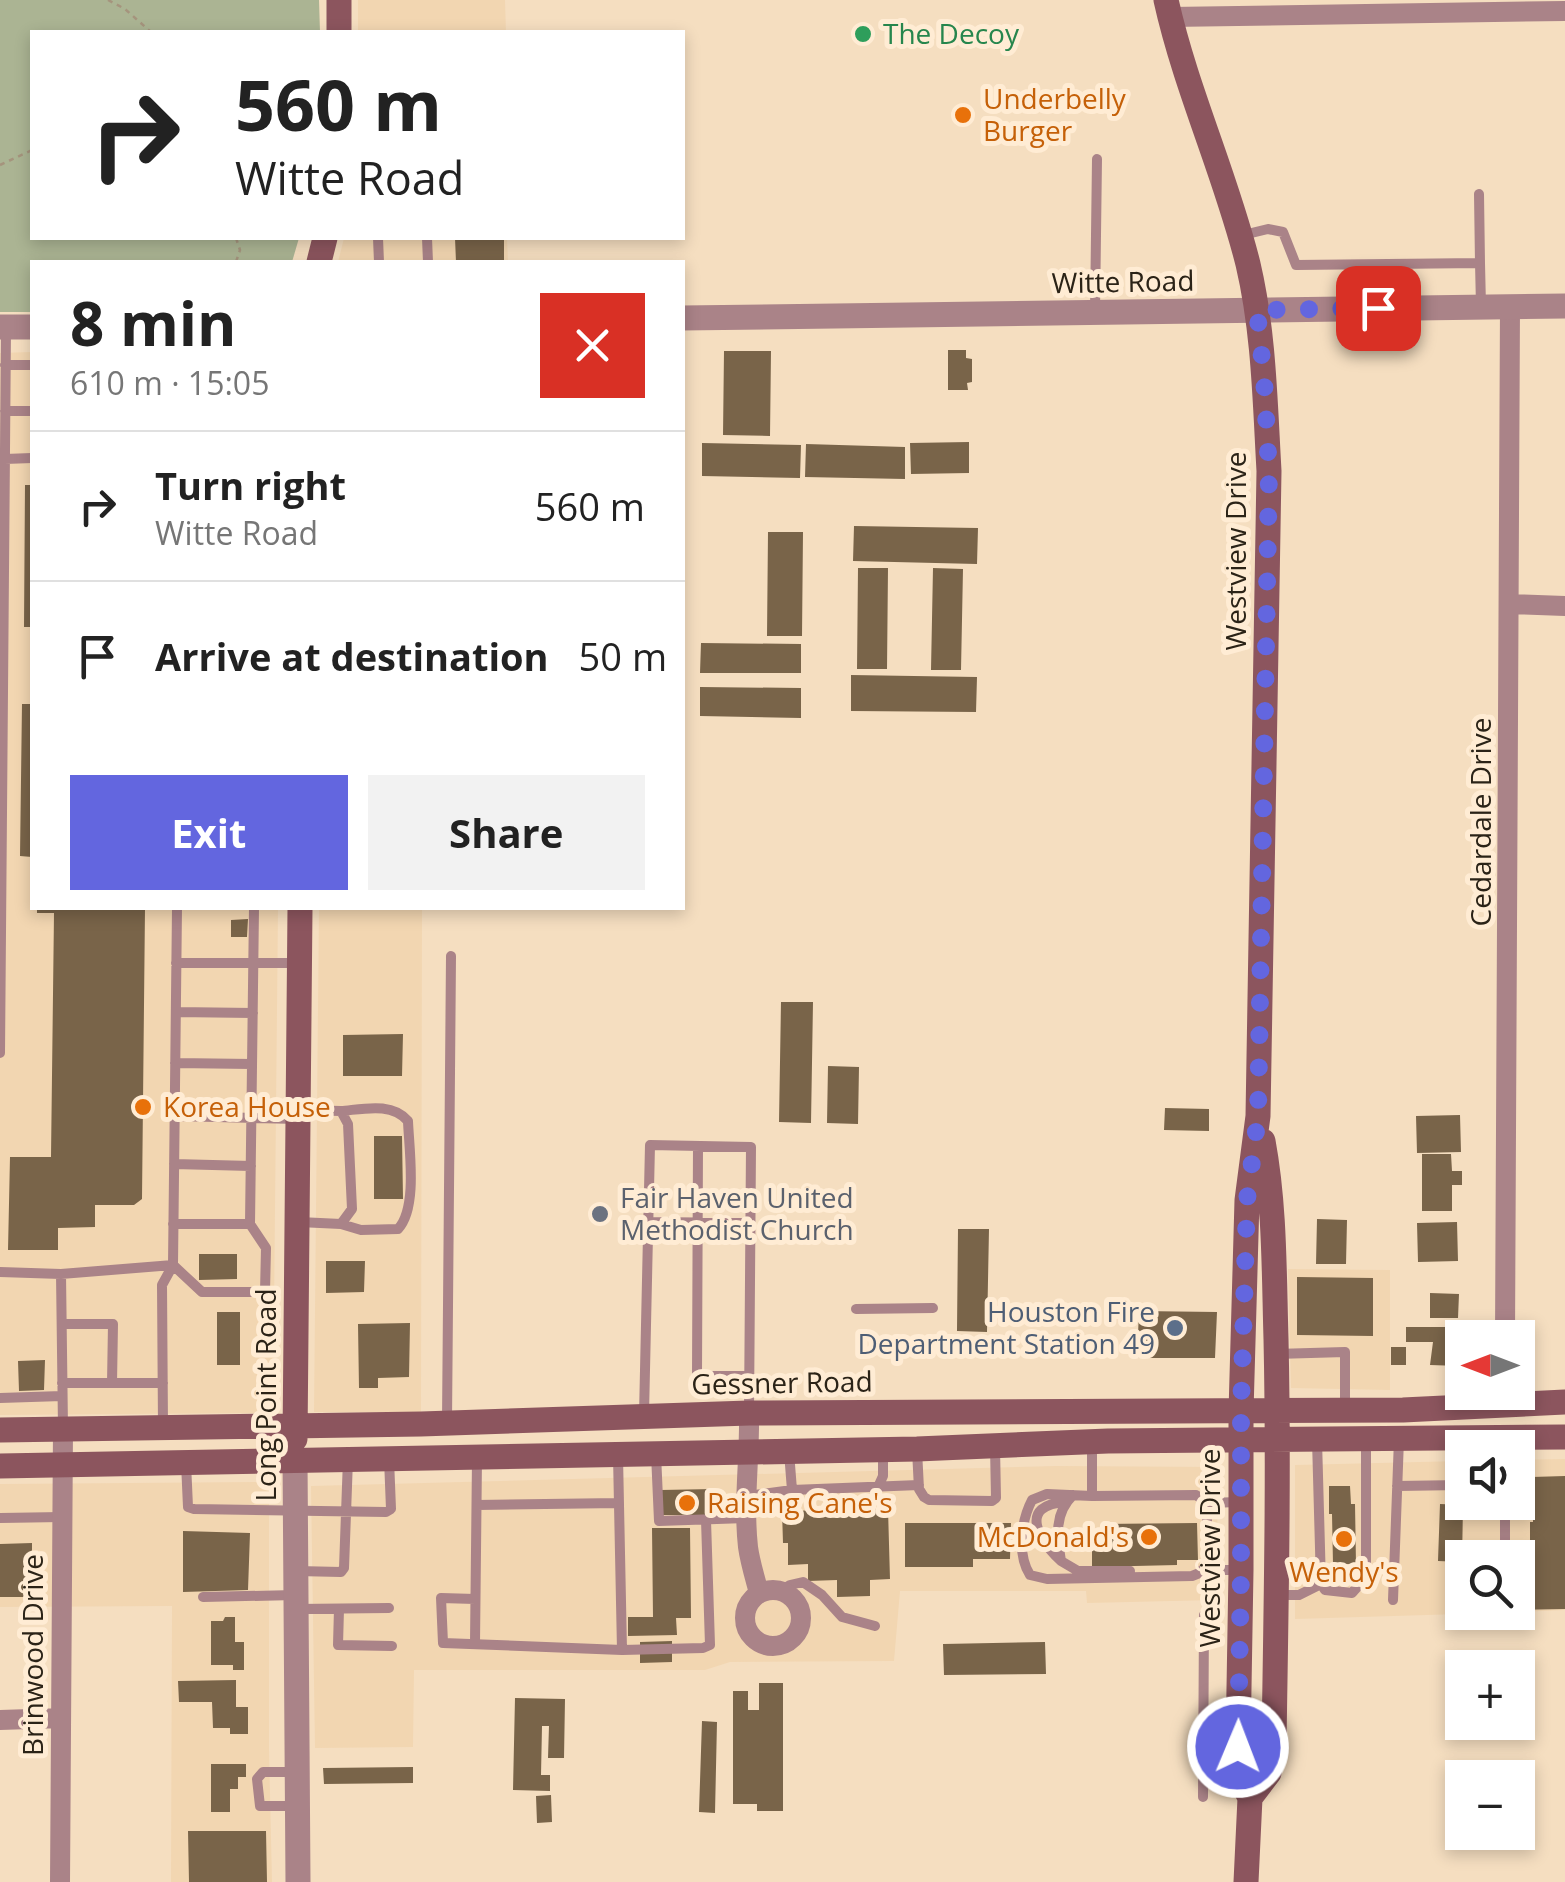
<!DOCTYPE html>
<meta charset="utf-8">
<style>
body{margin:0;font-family:"Open Sans",sans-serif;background:#f2f2f2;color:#222;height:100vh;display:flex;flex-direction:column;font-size:38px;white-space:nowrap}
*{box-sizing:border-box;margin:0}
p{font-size:32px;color:#767676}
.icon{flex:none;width:55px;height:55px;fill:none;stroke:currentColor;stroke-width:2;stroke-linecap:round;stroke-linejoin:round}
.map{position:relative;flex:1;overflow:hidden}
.side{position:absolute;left:30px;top:260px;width:655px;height:650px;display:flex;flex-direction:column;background:#fff;border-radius:0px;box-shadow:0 5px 15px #0003}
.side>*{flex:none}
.hud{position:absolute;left:30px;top:30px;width:655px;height:210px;border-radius:0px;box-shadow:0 5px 15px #0003;background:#fff;color:#222;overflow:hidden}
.needle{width:65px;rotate:270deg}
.buttons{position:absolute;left:1445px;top:1320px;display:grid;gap:20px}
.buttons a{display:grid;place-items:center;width:90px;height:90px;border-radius:0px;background:#fff;box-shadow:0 5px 15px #0003;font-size:50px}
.pin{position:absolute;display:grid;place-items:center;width:85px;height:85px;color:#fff;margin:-42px;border-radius:20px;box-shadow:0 5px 15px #0006}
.me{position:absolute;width:110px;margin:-55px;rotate:1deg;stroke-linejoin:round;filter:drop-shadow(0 0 8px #0008)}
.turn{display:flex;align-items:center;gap:35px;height:210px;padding:0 40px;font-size:45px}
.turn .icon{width:130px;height:130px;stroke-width:2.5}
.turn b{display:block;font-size:70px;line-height:85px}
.round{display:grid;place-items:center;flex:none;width:105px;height:105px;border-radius:0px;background:#f2f2f2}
.head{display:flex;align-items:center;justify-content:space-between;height:170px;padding:0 40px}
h1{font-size:60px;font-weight:700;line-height:75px}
.button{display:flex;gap:20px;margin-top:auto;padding:20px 40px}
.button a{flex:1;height:115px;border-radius:0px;background:#6366df;color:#fff;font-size:40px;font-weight:700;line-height:115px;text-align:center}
.button a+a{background:#f2f2f2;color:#222}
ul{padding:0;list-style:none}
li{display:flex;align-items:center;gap:30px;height:150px;padding:0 40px;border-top:2px solid #e0e0e0}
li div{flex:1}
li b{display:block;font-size:38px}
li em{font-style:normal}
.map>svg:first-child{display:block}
.built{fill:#f2d6b1}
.green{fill:#abb493}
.building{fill:#796449}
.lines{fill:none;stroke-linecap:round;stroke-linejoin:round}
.path{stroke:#a5947d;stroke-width:2.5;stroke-dasharray:5 5;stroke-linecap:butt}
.service{stroke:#aa8388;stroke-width:10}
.minor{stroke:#aa8388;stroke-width:20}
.tertiary{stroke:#aa8388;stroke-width:25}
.secondary{stroke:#8c555e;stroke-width:25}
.route{stroke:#6366df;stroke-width:18;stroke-dasharray:0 32.4}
.leisure-dot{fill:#2e9e5b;stroke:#ffecd4;stroke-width:4}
.food-dot{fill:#e8710a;stroke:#ffecd4;stroke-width:4}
.worship-dot{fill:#6b7280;stroke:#ffecd4;stroke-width:4}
.service-dot{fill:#5c6f8a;stroke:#ffecd4;stroke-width:4}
.labels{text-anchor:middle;stroke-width:10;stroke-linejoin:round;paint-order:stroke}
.leisure-label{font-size:28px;fill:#27864d;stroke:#ffecd4;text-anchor:start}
.food-label{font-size:28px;fill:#c56008;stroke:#ffecd4;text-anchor:start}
.street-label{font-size:28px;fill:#2b2317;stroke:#ffecd4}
.worship-label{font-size:28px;fill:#5b616d;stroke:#ffecd4;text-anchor:start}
.service-label{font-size:28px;fill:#4e5e75;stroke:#ffecd4;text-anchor:end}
</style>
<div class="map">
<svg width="1565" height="1882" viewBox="0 0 1565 1882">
<rect width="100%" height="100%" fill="#f5dec0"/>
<path class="built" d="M358,0H505L506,32H358Z
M344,238H507L508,262H338Z
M32,352V908H278L273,1413L0,1415V353Z
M319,908H422L421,1412H314Z
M1288,1269L1390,1270V1390L1291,1388Z
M1565,1459V1610L1518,1612V1558H1462V1612L1493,1613L1295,1619V1465L1462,1461V1502H1518V1460Z
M1056,1466L1219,1467L1215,1600L1087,1603L1086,1591H900L894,1661L730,1662L705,1670H414L413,1747L315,1748L311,1486Z
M269,1482V1749L272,1882H171L172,1606L0,1607V1484Z"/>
<path class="green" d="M0,0H319L320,32H32V238H299L292,262H32V312H0Z"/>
<path class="building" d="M455,238H504V262H456Z
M948,350H966V358L972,359V382L967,383L968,390H948Z
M724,351H771L770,436L723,435Z
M969,442V473L911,474L910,443Z
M702,443L801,445L800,478L702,476Z
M806,444L905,447V479L805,477Z
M25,485H32V627H24Z
M854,526L978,528L977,564L853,561Z
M768,532H803L802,636H767Z
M858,568H888L887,669H857Z
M933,568L963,569L961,670H931Z
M701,643L801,644V673H700Z
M851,675L977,677L976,712L851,711Z
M700,687L801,688V718L700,716Z
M22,704H32V857L20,856Z
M37,908H145L142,1199L134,1205H95V1227L58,1228V1250H8L10,1157H51L54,913H37Z
M248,919L247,937H231V920Z
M781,1002H813L811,1123L779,1122Z
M403,1034L402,1076H343V1035Z
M828,1066L859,1067L858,1124L827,1123Z
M1165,1108L1209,1109V1131L1164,1130Z
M1460,1115L1461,1152L1417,1153L1416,1116Z
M374,1136H402L403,1199H374Z
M1422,1154H1451L1452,1171H1462V1185H1452V1211H1422Z
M1317,1219L1347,1220L1346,1264H1316Z
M1457,1222L1458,1261L1418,1262L1417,1223Z
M958,1229H989L987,1332L957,1331Z
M199,1254H237V1279L199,1280Z
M326,1261H365L364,1292L326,1293Z
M1297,1277L1373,1278V1336L1297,1335Z
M1430,1293L1459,1294L1458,1318H1430Z
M1139,1311L1217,1312L1215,1358H1137Z
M217,1312H240V1365H217Z
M410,1323L409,1377L378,1378V1388H359L358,1324Z
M1406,1327H1460V1338H1451V1352H1460V1366L1430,1365L1433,1342H1406Z
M1391,1347H1406V1365H1391Z
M45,1360L44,1390L19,1391L18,1361Z
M1565,1476V1609L1518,1610V1567L1526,1566V1545H1530V1522H1533L1532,1477Z
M1329,1486H1350L1351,1504H1355L1356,1564H1333L1332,1514H1329Z
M713,1489L715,1515H661V1490Z
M1440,1504L1463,1505L1462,1562L1438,1561Z
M888,1509L890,1579L870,1580V1596L837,1597V1580L808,1581V1564L788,1565V1543H783L782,1511Z
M905,1523H1011L1010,1559H973V1567H905Z
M1197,1523L1198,1560H1177V1565L1092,1567V1550L1101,1549V1524Z
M652,1528H690L691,1618H676L677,1635L628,1636V1617H653Z
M183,1531L250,1533L248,1590L183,1592Z
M32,1543V1597H0V1544Z
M225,1617H235V1642H244V1670H233V1665H211V1621H223Z
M672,1641V1662L640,1663V1642Z
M1045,1642L1046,1674L944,1675L943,1644Z
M236,1680V1707H248V1734H230V1728H213L212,1702H179L178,1681Z
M759,1683H783V1811H757V1804H733V1691H748V1710H759Z
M515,1698L565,1699L564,1758H548L549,1726H542L541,1775H550V1791L513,1790Z
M702,1721L717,1722L715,1813L699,1812Z
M211,1764H246V1777H238V1789H230V1812H211Z
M413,1767V1783L324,1784L323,1768Z
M551,1795L552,1822L537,1823L536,1796Z
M188,1831H266L267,1882H189Z"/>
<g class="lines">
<path class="path" d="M108,0L125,9L151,32
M0,165L32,150
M236,238L240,250L236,262"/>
<path class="service" d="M1479,194L1480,263
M1239,236L1268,229L1283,232L1296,265L1480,263L1481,306
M378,238L379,262
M427,238L428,262
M1095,311L1097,159
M5,365H32
M5,411H32
M5,459L32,458
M176,963H300
M176,1012L253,1013
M0,1053L6,329
M175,1063L252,1064
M341,1111C364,1109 392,1102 408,1121C409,1149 418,1208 398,1229L361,1230L341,1224
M174,1116L298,1119
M698,1146L697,1376H749
M174,1164L251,1166
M299,1222L341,1224L352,1209L348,1124L341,1111L299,1110
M648,1222L750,1223
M250,1224L254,908
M0,1272L61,1274L173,1265L202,1292H265L266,1248L250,1224H173
M61,1274L63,1428
M856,1309L933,1308
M62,1324H113L112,1383
M1276,1354L1345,1352V1410
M62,1383H163
M0,1398L62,1396
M644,1415L650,1145L751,1147L749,1413
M447,1422L451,956
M163,1427L162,1285L173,1265L177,908
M1317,1440L1321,1584L1325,1590L1352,1593L1360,1584L1366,1568V1439
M1092,1444V1496L1196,1495L1207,1503L1240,1502
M917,1450L919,1489L924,1497L929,1500L992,1501L996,1498L995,1447
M789,1452L792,1490
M656,1454L659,1521L746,1518
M618,1456L622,1650
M186,1463L188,1507L194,1509L386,1512L391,1509L389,1459
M1397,1486L1462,1485
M878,1487L883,1476V1449
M1073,1495C1054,1513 1057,1537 1061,1561L1078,1571H1130
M747,1496L792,1490L919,1485
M1092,1496L1047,1494L1032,1500C1021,1521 1017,1555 1030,1575L1047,1579L1192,1576L1207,1570
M1505,1502V1553
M477,1505L619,1503
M0,1518L62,1517
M1061,1561C1039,1540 1017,1505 1066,1502
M1202,1570H1240
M1207,1570V1503
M297,1571L341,1572L344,1568L348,1459
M782,1590L790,1585L803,1582L822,1595L842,1617L875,1626
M1277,1595H1299L1321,1584
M203,1597L295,1595
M475,1599L441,1598L443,1643L622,1650L703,1648L710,1645L706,1520
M1393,1600L1399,1439
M296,1609L389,1608
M339,1609L338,1645L392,1646
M475,1643L477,1459
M1203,1797L1204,1615
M297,1806H260L257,1779L263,1772H297"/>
<path class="minor" d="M1170,17L1565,11
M1510,604L1565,606
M1505,1338L1510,307
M749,1413C750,1457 743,1502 748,1547C750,1562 755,1578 759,1593
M745 1618a28 28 0 1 1 56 0a28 28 0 1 1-56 0Z
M0,1720L60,1718
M60,1882L63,1429"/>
<path class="tertiary" d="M682,318L1565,306
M0,327H32
M295,1459L298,1882"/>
<path class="secondary" d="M339,0V32
M1166,0C1186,90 1226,175 1248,264C1264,332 1265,402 1269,471L1258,1116L1247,1200L1241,1412V1570L1238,1747V1773L1250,1798L1246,1882
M319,262L325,238
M0,1430L421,1424L749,1413L1403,1410L1565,1402
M295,1439L300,908
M0,1466L917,1449L1108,1441L1565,1437
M1250,1798L1269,1773L1274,1744C1276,1609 1279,1474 1276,1339C1274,1273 1275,1206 1263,1141"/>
</g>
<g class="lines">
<path class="route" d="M1238,1747L1241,1570V1412L1247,1200L1258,1116L1269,471L1264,378L1257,310L1378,308"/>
</g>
<circle class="leisure-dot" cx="863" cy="34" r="10"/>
<g class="food-dot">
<circle cx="963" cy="115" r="10"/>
<circle cx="143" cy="1107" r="10"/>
<circle cx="687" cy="1503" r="10"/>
<circle cx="1149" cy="1537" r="10"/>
<circle cx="1344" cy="1539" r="10"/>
</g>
<circle class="worship-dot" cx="600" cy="1214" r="10"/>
<circle class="service-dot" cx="1175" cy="1328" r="10"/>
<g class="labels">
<g class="leisure-label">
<text x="883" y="44">The Decoy</text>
</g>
<g class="food-label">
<text x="983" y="109">Underbelly<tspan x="983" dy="32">Burger</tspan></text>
<text x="163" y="1117">Korea House</text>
<text x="707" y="1513">Raising Cane's</text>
<text x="1129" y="1547" text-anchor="end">McDonald's</text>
<text x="1344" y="1582" text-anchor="middle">Wendy's</text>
</g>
<g class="street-label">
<text transform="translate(1123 282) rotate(-1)" y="10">Witte Road</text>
<text transform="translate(1236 551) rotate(-90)" y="10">Westview Drive</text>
<text transform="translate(1481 822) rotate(-90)" y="10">Cedardale Drive</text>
<text transform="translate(782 1383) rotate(-1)" y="10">Gessner Road</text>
<text transform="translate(266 1395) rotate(-90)" y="10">Long Point Road</text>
<text transform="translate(1210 1548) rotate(-90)" y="10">Westview Drive</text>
<text transform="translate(33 1655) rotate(-90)" y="10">Brinwood Drive</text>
</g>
<g class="worship-label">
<text x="620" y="1208">Fair Haven United<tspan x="620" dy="32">Methodist Church</tspan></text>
</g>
<g class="service-label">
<text x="1155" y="1322">Houston Fire<tspan x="1155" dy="32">Department Station 49</tspan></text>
</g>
</g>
</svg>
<div class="buttons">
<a><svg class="needle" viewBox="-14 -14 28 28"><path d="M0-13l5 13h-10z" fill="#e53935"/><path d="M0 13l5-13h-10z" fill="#767676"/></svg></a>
<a><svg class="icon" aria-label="sound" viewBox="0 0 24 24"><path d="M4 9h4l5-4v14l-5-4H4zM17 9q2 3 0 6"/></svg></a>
<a><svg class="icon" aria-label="search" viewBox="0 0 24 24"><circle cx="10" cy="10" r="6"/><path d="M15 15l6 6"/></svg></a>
<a>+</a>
<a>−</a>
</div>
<div class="pin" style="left:1378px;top:308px;background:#d93025"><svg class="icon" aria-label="arrive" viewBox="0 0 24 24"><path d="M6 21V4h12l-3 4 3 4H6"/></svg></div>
<svg class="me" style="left:1238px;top:1747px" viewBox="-20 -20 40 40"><circle r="17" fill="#6366df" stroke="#fff" stroke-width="3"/><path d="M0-11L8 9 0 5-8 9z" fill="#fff"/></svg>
<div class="hud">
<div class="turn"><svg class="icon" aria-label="right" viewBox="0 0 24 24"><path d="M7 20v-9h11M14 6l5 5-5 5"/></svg><div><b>560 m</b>Witte Road</div></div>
</div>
<section class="side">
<div class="head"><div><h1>8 min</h1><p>610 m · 15:05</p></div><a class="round" style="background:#d93025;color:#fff"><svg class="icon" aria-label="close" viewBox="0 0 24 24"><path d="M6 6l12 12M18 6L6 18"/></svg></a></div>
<ul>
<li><svg class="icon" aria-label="right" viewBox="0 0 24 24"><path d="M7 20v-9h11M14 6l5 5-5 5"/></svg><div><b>Turn right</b><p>Witte Road</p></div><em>560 m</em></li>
<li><svg class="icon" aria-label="arrive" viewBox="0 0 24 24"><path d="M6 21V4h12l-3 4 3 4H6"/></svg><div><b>Arrive at destination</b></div><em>50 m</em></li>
</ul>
<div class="button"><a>Exit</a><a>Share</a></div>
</section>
</div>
